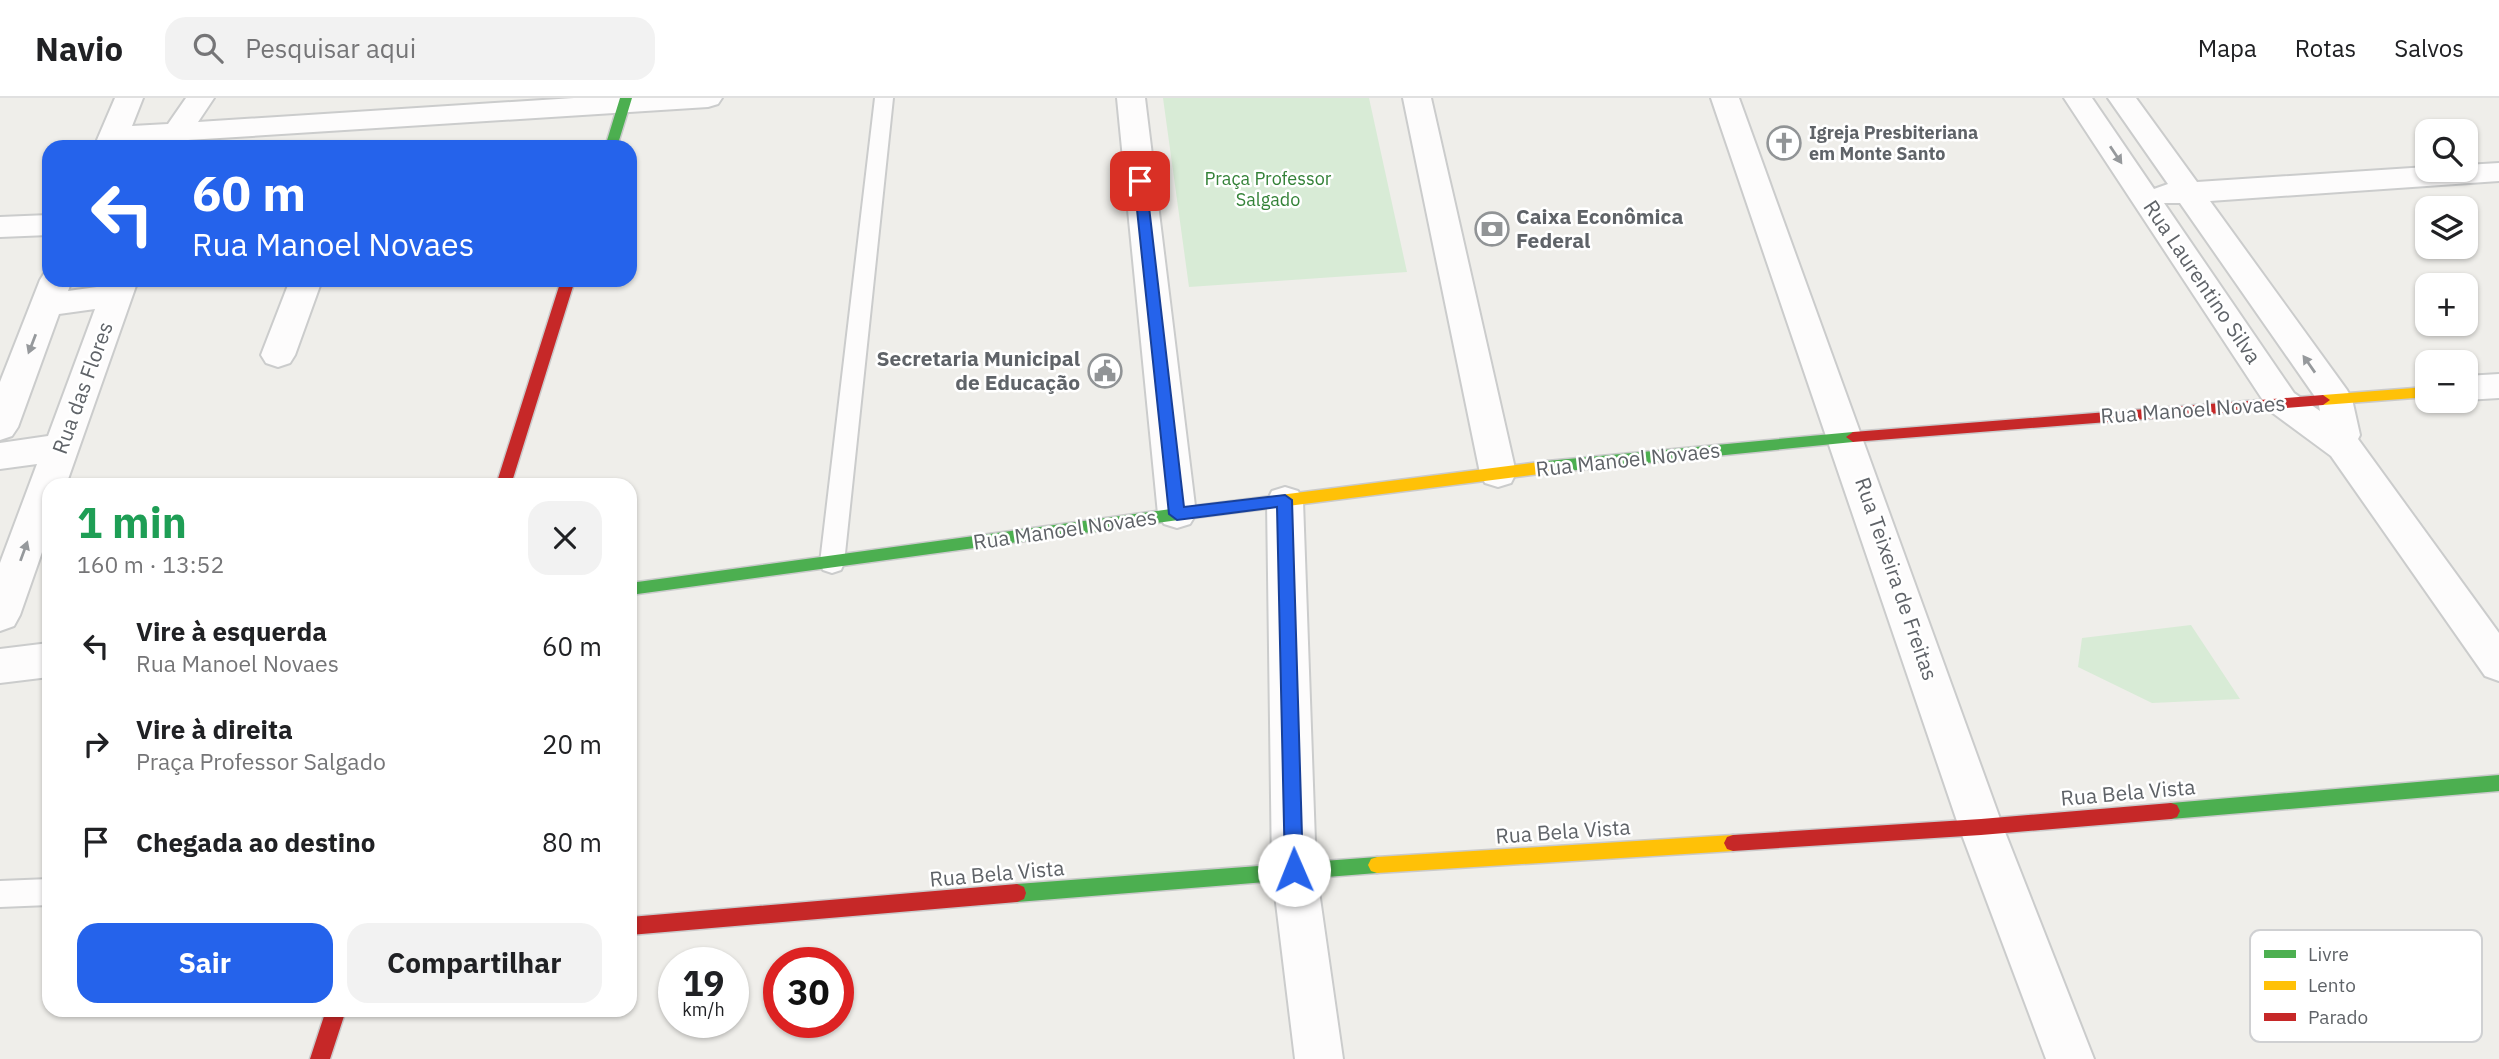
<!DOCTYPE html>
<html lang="pt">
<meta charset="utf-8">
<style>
body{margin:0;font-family:"IBM Plex Sans",sans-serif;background:#f2f2f2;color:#202124;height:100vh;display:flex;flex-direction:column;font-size:26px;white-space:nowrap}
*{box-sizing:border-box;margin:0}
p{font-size:23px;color:#757577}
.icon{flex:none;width:38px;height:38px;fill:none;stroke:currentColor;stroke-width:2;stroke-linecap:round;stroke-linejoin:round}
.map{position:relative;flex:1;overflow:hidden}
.details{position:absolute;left:42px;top:380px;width:595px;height:539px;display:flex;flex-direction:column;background:#fff;border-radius:21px;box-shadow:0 2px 5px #0004}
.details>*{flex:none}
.banner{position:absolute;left:42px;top:42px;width:595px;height:147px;border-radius:21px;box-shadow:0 2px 5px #0004;background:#2563eb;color:#fff;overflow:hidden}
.fabs{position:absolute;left:2415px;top:21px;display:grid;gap:14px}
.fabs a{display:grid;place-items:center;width:63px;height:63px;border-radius:14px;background:#fff;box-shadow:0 2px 5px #0004;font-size:35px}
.speed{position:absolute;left:658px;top:849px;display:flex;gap:14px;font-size:35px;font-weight:700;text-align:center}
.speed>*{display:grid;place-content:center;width:91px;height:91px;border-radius:50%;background:#fff;box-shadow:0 2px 5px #0004;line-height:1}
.speed small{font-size:18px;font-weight:400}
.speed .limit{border:10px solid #d22;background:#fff;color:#111}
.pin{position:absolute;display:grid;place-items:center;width:60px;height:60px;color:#fff;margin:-30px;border-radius:14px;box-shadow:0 4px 10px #0006}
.me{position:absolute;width:77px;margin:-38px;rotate:359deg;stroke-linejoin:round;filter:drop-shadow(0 0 5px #0008)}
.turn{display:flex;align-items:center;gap:24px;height:147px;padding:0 35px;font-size:32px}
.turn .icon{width:91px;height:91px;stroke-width:2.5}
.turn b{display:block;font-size:49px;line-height:60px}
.round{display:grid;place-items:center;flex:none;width:74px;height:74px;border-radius:21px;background:#f2f2f2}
.summary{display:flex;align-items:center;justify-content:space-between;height:119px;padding:0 35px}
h1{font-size:42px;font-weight:800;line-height:52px;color:#1e9e55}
.button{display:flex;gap:14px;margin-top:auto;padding:14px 35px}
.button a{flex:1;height:80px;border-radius:21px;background:#2563eb;color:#fff;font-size:28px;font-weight:800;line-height:80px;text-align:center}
.button a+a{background:#f2f2f2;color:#202124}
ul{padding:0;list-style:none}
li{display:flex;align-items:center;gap:21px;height:98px;padding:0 35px}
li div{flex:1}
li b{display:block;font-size:26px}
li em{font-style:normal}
header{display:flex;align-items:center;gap:42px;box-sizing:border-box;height:98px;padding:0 35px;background:#fff;border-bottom:2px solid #e0e0e0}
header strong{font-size:33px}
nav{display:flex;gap:38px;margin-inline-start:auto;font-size:24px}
.search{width:490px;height:63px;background:#f2f2f2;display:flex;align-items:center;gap:18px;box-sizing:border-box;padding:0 24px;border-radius:21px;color:#757577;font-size:26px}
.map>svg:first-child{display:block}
.green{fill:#d8ebd6}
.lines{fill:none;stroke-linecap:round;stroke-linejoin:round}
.lane-casing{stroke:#cbcccc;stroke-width:4}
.street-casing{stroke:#cbcccc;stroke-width:4}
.fast-casing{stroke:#cacacb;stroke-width:3}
.slow-casing{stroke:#cacacb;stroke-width:3}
.jam-casing{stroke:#cacacb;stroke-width:3}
.lane{fill:#fdfcfc;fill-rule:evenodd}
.street{fill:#fdfcfc;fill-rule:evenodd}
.fast{fill:#4caf50;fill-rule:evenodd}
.slow{fill:#ffc107;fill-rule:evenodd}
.jam{fill:#c62828;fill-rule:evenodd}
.oneway{fill:#96999c}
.route{fill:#2563eb;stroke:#184099;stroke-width:2}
.labels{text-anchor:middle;stroke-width:5;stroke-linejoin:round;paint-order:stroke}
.far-poi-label{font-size:18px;font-weight:bold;fill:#5f6368;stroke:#fff;text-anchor:start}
.far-park-label{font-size:18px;fill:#348238;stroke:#fff}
.poi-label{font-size:21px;font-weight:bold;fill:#5f6368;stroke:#fff;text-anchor:start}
.street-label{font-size:21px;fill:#5f6368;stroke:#fff}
.key{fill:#fff;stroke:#cfd0d2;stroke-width:2}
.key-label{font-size:19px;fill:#5f6368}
</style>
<header>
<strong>Navio</strong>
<div class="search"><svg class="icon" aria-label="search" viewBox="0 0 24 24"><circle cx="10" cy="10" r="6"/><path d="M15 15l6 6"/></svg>Pesquisar aqui</div>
<nav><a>Mapa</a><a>Rotas</a><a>Salvos</a></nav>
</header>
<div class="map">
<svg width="2499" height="961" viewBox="0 0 2499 961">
<rect width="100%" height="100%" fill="#efeeea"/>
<path class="green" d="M1163,0H1369L1407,174L1189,189Z
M2191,527L2240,601L2152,605L2078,569L2082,540Z"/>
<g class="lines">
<defs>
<path id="lane" d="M875,0H893L844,465L841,472L832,475L823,472L820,465Z
M49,781V807L0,809V783Z"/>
<path id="street" d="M115,0H143L132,28L168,26L186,0H214L198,24L574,0H722L718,6L708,9L188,42L186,49H156L158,44L125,46L124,49H94Z
M1117,0H1145L1196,416L1190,426L1177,430L1164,426L1158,416Z
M1403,0H1431L1516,375L1511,385L1498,389L1485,385L1480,375Z
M1711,0H1739L2003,729L2094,961H2046L1959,729Z
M2064,0H2092L2154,91L2168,86L2108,0H2136L2197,84L2427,69V72H2466V67L2499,65V83L2210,103L2347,292L2352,301L2360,337L2358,341L2499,535V583L2485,578L2331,358L2270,313ZM2164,105H2180L2318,303L2320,313L2294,295Z
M49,117V137L0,139V119Z
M49,173V182H72L68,193L104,188L106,182H138L66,387H49V434L20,517L14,528L0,533V465L37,366L0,371V345L48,338L95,211L59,216L18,329L12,338L0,342V284L40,182L45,174Z
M290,182H322L295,257L290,265L278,269L266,265L261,257Z
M2499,276V300L2466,302V278Z
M1285,389L1298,393L1303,403L1316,772L1343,961H1295L1272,772L1267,403L1272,393Z
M49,545V579L0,585V551Z"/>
<path id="fast" d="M620,0H632L617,49H605Z
M1853,334L1860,339L1853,344L1547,375L1540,369L1547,363Z
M1193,408L1201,414L1193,420L630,497V485Z
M2499,677V693L2171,721L2165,719L2162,713L2165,707L2171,705Z
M1377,759L1383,761L1386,767L1383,773L1377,775L1017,804L1010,801L1008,795L1010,789L1017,786Z"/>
<path id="slow" d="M2427,289V299L2323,307L2316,302L2323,297Z
M1547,363L1554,369L1547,375L1193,420L1185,414L1193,408Z
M1733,737L1739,739L1742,745L1739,751L1733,753L1377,775L1371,773L1368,767L1371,761L1377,759Z"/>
<path id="jam" d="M561,182H575L511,387H496Z
M2323,297L2330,302L2323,307L1853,344L1846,339L1853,334Z
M2171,705L2177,707L2180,713L2177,719L2171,721L1981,737L1733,753L1727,751L1724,745L1727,739L1733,737L1981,721Z
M1017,786L1024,789L1026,795L1024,801L1017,804L630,837V819Z
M326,912H346L330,961H310Z"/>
</defs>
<use href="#lane" class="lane-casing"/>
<use href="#street" class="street-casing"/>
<use href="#fast" class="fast-casing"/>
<use href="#slow" class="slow-casing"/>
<use href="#jam" class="jam-casing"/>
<use href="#lane" class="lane"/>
<use href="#street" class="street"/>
<use href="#fast" class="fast"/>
<use href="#slow" class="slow"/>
<use href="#jam" class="jam"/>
</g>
<defs><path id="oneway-solid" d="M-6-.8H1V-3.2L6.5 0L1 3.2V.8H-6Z" transform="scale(1.75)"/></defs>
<g class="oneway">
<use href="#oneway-solid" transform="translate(2116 57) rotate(56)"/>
<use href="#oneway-solid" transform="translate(32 246) rotate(111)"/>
<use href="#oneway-solid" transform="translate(2309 266) rotate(-125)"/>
<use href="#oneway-solid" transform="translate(24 453) rotate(-70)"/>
</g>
<path class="route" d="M1140,79L1146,83L1184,409L1285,397L1292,402L1303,772L1300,778L1294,781L1287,778L1285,772L1277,409L1177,422L1169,416L1134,83Z"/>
<defs>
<symbol id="church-ring" viewBox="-11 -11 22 22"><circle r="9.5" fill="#fff" stroke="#919496" stroke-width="1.5"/><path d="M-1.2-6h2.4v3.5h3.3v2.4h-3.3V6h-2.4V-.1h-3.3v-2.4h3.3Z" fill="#919496"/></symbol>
<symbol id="bank-ring" viewBox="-11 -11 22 22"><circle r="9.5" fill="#fff" stroke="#919496" stroke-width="1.5"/><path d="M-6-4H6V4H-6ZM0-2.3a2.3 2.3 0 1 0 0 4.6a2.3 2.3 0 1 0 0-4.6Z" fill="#919496"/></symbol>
<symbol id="civic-ring" viewBox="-11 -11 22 22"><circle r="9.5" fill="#fff" stroke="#919496" stroke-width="1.5"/><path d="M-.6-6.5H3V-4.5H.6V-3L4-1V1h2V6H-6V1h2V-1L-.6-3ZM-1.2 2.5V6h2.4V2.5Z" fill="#919496"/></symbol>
</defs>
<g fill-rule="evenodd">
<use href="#church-ring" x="1765" y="26" width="38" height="38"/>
<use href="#bank-ring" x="1473" y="112" width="38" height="38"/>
<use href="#civic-ring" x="1086" y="254" width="38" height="38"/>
</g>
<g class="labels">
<g class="far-poi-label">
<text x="1809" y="41">Igreja Presbiteriana<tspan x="1809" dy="21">em Monte Santo</tspan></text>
</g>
<g class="far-park-label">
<text x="1268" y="87">Praça Professor<tspan x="1268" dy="21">Salgado</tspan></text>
</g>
<g class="poi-label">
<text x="1516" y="126">Caixa Econômica<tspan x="1516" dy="24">Federal</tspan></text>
<text x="1080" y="268" text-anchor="end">Secretaria Municipal<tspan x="1080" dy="24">de Educação</tspan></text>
</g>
<g class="street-label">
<text transform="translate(2202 184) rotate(56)" y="7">Rua Laurentino Silva</text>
<text transform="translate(83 290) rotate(-70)" y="7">Rua das Flores</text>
<text transform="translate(2193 312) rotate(-4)" y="7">Rua Manoel Novaes</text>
<text transform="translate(1628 362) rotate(-6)" y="7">Rua Manoel Novaes</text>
<text transform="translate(1065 432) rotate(-8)" y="7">Rua Manoel Novaes</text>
<text transform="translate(1896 481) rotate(71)" y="7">Rua Teixeira de Freitas</text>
<text transform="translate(2128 695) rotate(-5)" y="7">Rua Bela Vista</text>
<text transform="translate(1563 734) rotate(-4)" y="7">Rua Bela Vista</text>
<text transform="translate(997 776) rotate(-5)" y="7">Rua Bela Vista</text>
</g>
</g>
<rect x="2250" y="832" width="232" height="112" rx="10" class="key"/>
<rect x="2264" y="852" width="32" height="8" fill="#4caf50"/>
<rect x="2264" y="883" width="32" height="9" fill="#ffc107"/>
<rect x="2264" y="915" width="32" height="8" fill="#c62828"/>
<g class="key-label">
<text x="2308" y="863">Livre</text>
<text x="2308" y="894">Lento</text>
<text x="2308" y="926">Parado</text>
</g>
</svg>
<div class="fabs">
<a><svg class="icon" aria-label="search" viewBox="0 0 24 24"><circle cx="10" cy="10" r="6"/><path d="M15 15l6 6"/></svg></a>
<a><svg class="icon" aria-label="layers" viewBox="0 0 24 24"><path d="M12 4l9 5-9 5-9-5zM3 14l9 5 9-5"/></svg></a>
<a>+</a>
<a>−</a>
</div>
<div class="speed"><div>19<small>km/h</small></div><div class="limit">30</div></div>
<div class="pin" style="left:1140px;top:83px;background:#d93025"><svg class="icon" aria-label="arrive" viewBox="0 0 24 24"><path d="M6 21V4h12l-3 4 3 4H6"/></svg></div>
<svg class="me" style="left:1294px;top:772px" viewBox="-20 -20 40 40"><circle r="19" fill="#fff"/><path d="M0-13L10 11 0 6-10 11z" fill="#2563eb"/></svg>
<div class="banner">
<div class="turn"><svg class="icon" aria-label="left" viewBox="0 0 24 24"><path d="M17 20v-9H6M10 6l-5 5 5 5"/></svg><div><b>60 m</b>Rua Manoel Novaes</div></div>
</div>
<section class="details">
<div class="summary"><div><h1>1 min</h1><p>160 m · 13:52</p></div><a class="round"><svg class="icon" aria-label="close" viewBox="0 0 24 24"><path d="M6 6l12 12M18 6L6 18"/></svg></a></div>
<ul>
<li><svg class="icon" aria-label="left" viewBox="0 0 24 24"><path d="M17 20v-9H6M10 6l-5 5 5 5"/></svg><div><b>Vire à esquerda</b><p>Rua Manoel Novaes</p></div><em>60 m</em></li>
<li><svg class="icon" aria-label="right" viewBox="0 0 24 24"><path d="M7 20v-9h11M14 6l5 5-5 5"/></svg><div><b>Vire à direita</b><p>Praça Professor Salgado</p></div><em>20 m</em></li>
<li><svg class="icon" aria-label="arrive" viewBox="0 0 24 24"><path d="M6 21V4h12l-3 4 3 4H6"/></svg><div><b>Chegada ao destino</b></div><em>80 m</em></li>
</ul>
<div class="button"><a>Sair</a><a>Compartilhar</a></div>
</section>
</div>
